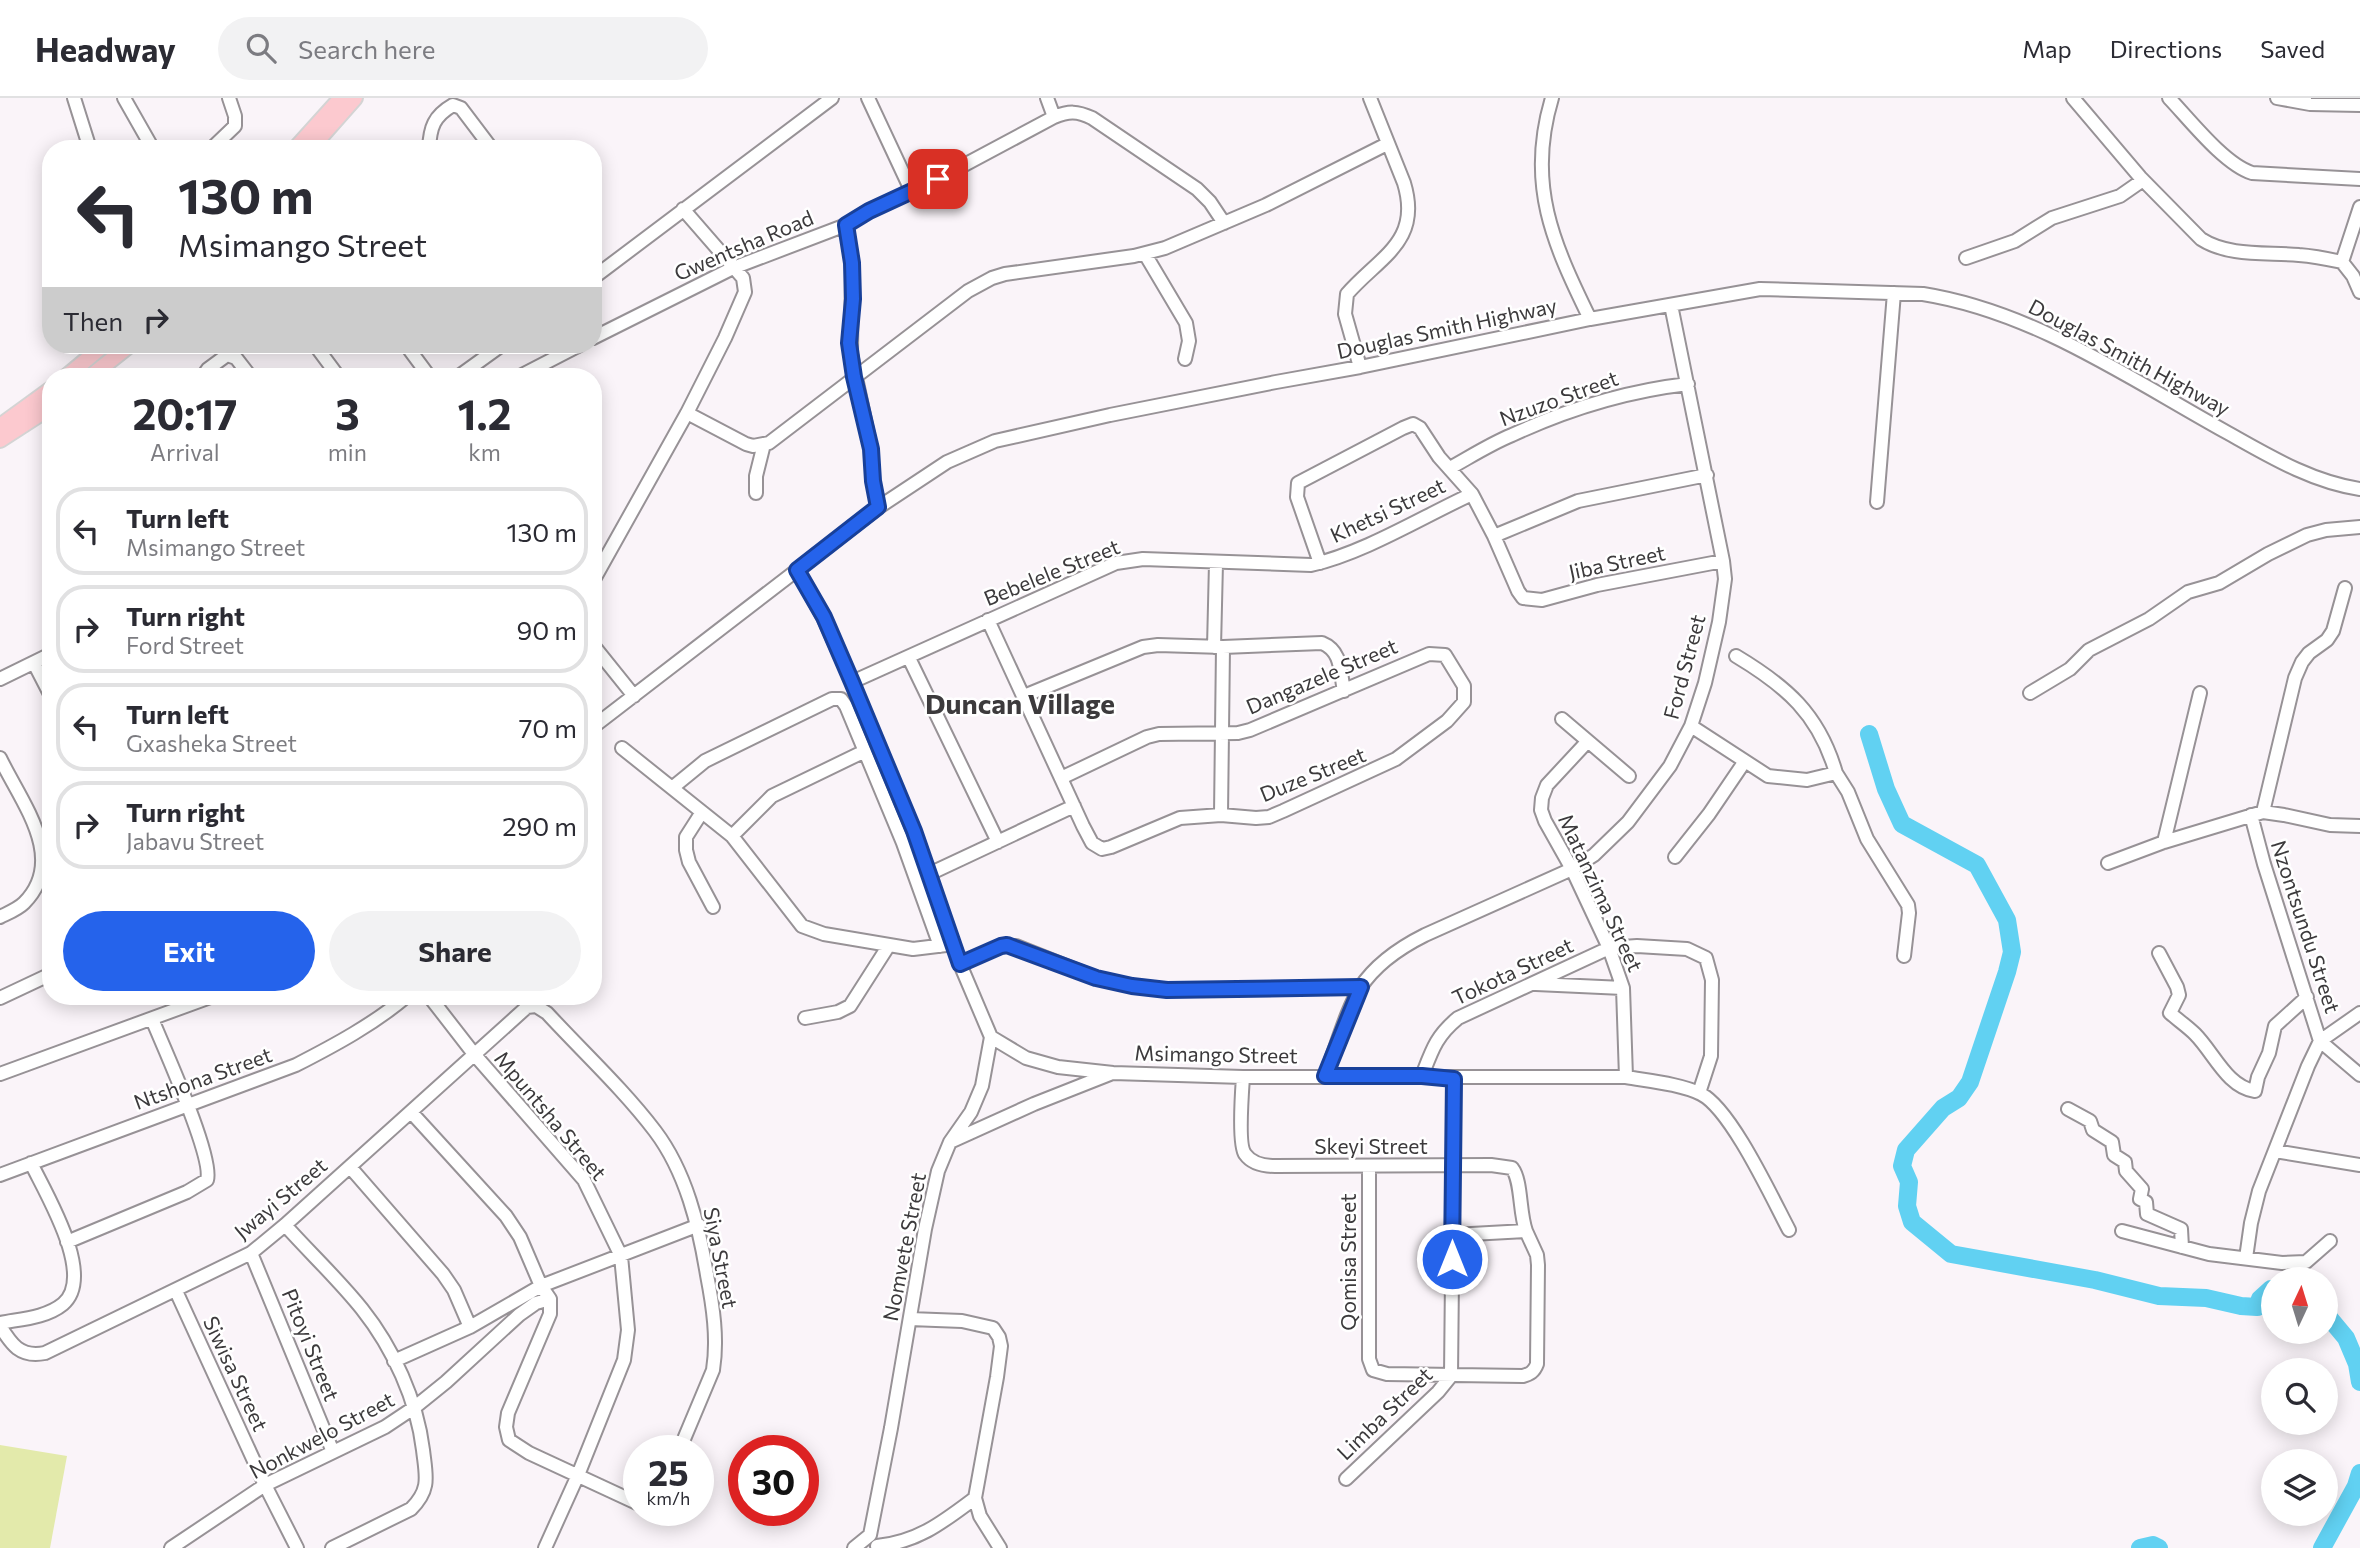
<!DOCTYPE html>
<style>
body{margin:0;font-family:Commissioner,sans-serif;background:#f2f2f3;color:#2b2b33;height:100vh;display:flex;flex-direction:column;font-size:26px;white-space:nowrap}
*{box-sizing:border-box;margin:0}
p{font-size:23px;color:#7c7c81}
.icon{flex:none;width:38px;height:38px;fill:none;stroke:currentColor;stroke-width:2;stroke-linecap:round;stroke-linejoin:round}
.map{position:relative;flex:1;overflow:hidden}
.sheet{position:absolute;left:42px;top:270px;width:560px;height:637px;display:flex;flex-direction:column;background:#fff;border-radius:28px;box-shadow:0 4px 18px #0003}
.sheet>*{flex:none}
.hud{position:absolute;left:42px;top:42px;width:560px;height:214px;border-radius:28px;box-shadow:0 4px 18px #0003;background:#fff;color:#2b2b33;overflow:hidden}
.needle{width:46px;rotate:4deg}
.fabs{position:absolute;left:2261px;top:1169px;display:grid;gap:14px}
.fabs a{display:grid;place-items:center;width:77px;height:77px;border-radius:50%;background:#fff;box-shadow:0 4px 18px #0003;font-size:35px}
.speed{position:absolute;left:623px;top:1337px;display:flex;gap:14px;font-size:35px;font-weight:700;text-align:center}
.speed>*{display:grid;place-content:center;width:91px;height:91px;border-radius:50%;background:#fff;box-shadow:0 4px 18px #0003;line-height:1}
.speed small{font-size:18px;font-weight:400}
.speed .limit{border:10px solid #d22;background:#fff;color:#111}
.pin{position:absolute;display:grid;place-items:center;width:60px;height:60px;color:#fff;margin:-30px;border-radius:14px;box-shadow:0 4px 10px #0006}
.me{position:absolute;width:77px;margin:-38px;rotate:0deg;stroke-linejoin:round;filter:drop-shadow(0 0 5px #0008)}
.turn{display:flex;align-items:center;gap:24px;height:147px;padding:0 21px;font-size:32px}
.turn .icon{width:91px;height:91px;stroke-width:2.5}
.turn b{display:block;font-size:49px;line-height:60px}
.then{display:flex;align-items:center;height:66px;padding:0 21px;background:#0003;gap:14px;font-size:26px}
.eta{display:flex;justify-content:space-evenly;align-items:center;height:119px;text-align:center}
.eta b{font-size:42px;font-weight:700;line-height:49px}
.button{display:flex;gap:14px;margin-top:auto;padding:14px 21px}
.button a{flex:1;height:80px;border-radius:42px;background:#2563eb;color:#fff;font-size:28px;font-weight:700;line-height:80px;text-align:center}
.button a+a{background:#f2f2f3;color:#2b2b33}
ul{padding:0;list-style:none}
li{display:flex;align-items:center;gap:21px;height:88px;margin:0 14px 10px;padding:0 7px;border:4px solid #e1e1e2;border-radius:28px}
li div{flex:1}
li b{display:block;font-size:26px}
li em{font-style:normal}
header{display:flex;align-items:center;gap:42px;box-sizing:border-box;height:98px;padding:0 35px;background:#fff;border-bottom:2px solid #e1e1e2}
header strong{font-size:33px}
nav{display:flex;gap:38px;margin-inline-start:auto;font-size:24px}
.search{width:490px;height:63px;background:#f2f2f3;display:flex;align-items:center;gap:18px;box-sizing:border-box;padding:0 24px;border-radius:38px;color:#7c7c81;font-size:26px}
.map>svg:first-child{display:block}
.green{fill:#e3eaab}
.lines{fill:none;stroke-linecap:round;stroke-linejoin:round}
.river{stroke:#61d1f2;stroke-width:18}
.minor-casing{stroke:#979296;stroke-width:16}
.major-casing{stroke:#d4d4d4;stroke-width:18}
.minor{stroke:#fff;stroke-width:12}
.major{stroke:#fcc9cf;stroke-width:14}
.route-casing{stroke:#184099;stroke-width:18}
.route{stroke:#2563eb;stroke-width:12}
.labels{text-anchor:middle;stroke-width:5;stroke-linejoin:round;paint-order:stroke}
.street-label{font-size:21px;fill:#3c3a3c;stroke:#fff}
.district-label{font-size:28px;font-weight:bold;fill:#3c3a3c;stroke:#fff}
</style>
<header>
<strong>Headway</strong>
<div class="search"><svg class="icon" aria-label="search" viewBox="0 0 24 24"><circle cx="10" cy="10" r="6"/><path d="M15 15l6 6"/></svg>Search here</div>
<nav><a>Map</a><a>Directions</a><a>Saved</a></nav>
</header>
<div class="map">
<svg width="2360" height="1450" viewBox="0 0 2360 1450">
<rect width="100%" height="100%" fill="#faf4f9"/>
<path class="green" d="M0,1347L67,1358L50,1450H0Z"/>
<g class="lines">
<path class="river" d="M1869,636L1886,691L1902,726L1977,767L2007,822L2012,854L2007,874L1970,984L1959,1000L1943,1010L1906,1052L1902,1068L1909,1084L1907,1108L1912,1124L1951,1156L2095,1182L2159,1198L2206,1200L2241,1208L2257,1209L2260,1201L2271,1191L2273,1193
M2326,1216L2346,1240L2357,1266L2360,1284
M2140,1450L2153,1447L2159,1450
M2322,1450L2356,1388L2360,1375"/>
<defs>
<path id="minor" d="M74,0L90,51
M124,0L153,51
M868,0L911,92
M1552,0C1526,86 1553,145 1590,221
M2073,0L2140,79L2201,141C2229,159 2267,154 2299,157C2313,158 2328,161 2342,164L2353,178L2360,194
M2169,0C2190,22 2224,66 2252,75L2360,81
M2277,0L2310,6L2360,7
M1054,19C1069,13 1077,13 1092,20L1197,91L1210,104L1224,125
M211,51L235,28V18L229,0
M429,51C430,29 434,18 453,7L461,10L492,51
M846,127L852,165L851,256L871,351L873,383L879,409
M1145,156L1186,225L1189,243L1185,261
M1966,160L2015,143L2052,120L2120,98L2143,82
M2342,164L2360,109
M593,180L832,0
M593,240L733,170L846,127L868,113L938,81L1054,19L1047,0
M315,247L338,278
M406,247L429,278
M1360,269L1345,216L1347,196C1379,159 1422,144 1404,85L1370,0
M203,278L208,271L227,257L236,260L250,278
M459,278L502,247
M520,278L580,247
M687,315L746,346L753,348L769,345L968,193L992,180L1005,176L1134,158L1165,150L1266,107L1387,46
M1450,370C1470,359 1490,346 1512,337C1568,311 1627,293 1688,286
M756,395V378L764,346
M1877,404L1894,195
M1494,438L1578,403L1707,377
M1320,465L1297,399L1298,385L1403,330L1413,326L1420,330L1439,359L1472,396L1494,438L1518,493L1523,500L1542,502L1597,487L1723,463
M797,472L823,519L852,584L914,733L960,866L991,939L982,988L971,1014L950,1044L938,1073L925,1131L891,1330L870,1437
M593,483L687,315L725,240L745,194L743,180L683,111
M988,522L1083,728L1092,745L1102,751L1111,749L1180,720L1221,717L1256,720L1269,719L1283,713L1396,661L1447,623L1464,604V588L1445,557L1429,556L1250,632L1238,635L1159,636L1147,639L1061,680
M593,547L634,598
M1214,549L1216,465
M909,560L998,744
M34,565L51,598
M0,581L51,556
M852,584L1116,465L1143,461L1311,467C1364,455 1422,419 1472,396
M2030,595L2070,571L2089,552L2149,521L2188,494L2219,485L2268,456L2307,437L2326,432L2360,429
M1024,598L1143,549L1158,547L1223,549L1322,545C1342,553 1340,574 1344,593
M1562,621L1629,678
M1691,628L1768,678L1807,682L1836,675C1819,616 1786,588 1736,558
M593,629L879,409L947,364L995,343L1110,317L1276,284L1360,269L1590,221L1760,191L1923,196C2035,214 2130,281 2228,335C2269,358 2312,384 2360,391
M1587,644L1547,687L1542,700L1541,712L1545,723L1572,771L1609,850L1623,890L1626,979
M622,650L732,738L802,828L824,836L913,851L946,847
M0,660C21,704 68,761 24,805C18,811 8,815 0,819
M1836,675L1848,694L1867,741L1908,807L1909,815L1904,858
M672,690L705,663L832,601H841L846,608L903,745L940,848
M702,714L686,739V752L689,764L713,809
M2263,714L2295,580L2302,564L2309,555L2327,542L2333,533L2345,490
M1221,717L1223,549
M2251,717L2264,766L2320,943L2360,977
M732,738L772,698L865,653
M2164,744L2200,595
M1675,759L1709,716L1745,663
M2108,765L2164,744L2263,714L2284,717L2330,727L2360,728
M929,776L1074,708
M2159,855L2177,889L2179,897L2170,915C2178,922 2188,929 2195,936C2214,955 2227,989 2255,993L2258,979L2269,955L2275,928L2307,899
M960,866L1001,848H1016L1096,880L1132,888L1167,892L1361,889
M1536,886L1623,890
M429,898L474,956L584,1082L621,1158L628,1232L624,1262L578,1377L545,1450
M0,900L51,876
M805,920L838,914L850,908L889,847
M991,939L1026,960L1058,969L1113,975L1243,979H1626C1649,983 1681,986 1701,996C1731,1011 1772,1100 1789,1132
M0,976L213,898
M1325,978C1335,953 1347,910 1360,890C1375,867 1401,849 1425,837L1572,771L1594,757L1628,724L1670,668L1691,628L1705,585L1719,524L1725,481L1723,463L1671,207
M1422,978C1432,952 1436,938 1458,920L1609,850L1637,848L1687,851L1706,860L1712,882L1711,958L1699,995
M1243,979C1242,993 1238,1047 1245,1056C1252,1066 1264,1068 1275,1068L1491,1067L1512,1070C1522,1083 1519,1114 1526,1133
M2068,1011L2090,1023L2093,1032L2112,1044L2114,1057L2125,1064L2126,1073L2142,1091L2140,1101L2146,1104L2147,1116L2181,1131L2182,1149
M411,1014L506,1118L520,1139L541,1188L550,1201V1216L508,1315L506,1329L509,1342L529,1355L639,1406
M950,1044L1034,1006L1110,976
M2275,1053L2360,1067
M1369,1068V1261L1373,1272L1387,1276L1523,1278C1530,1276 1534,1274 1537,1266L1538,1167L1537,1157L1526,1133L1453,1137
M350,1069L443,1176L454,1192L470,1229
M0,1077L296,967C335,947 374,926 407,898
M285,1127C310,1155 338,1181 362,1211C393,1250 417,1302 423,1352C426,1378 431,1391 411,1411L332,1450
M2122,1133L2209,1156L2282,1165L2306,1164L2330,1143
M67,1144L187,1094L207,1082C214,1059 163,948 152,921
M251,1155L333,1354
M2246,1160L2251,1125L2259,1093L2308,968L2320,943L2360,915
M176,1193L265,1387L297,1450
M910,1221L962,1223L993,1230L999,1239L1001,1248L997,1279L975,1400L980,1418L1000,1450
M0,1225C20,1221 46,1220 63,1206C96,1178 46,1096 31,1065
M0,1228C11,1246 20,1260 45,1255L251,1155L285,1127L527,909L536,908L547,915C583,954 623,991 655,1033C686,1074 699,1128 707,1177C713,1208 718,1241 713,1272L679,1353
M394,1263L470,1229L541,1188L699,1127
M1451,1278L1454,981
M1346,1381L1438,1294L1451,1278
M877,1448C918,1444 943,1424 975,1400
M171,1450L265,1387L385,1329L415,1309L446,1284L519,1217L536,1205L550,1201
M854,1450L870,1437"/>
<path id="major" d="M295,51L341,0
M310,51L355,0
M67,278L104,247
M91,278L130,247
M0,328L51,291
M0,342L51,309"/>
</defs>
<use href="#minor" class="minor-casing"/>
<use href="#major" class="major-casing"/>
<use href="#minor" class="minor"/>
<use href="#major" class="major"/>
</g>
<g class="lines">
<defs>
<path id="route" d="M938,81L869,113L846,127L852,165L853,201L849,245L854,279L871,351L873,383L878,409L797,472L824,519L852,584L914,733L960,866L1001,848L1007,847L1096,880L1132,888L1167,892L1361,889L1325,978H1422L1454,981L1452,1161"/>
</defs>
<use href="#route" class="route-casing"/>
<use href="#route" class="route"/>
</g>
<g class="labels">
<g class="street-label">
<text transform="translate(744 148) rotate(-23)" y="7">Gwentsha Road</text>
<text transform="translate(1447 231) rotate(-12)" y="7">Douglas Smith Highway</text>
<text transform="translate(2129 260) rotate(28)" y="7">Douglas Smith Highway</text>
<text transform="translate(1559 301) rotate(-20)" y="7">Nzuzo Street</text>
<text transform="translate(1388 413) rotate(-25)" y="7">Khetsi Street</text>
<text transform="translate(1617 465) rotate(-12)" y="7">Jiba Street</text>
<text transform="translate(1052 475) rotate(-22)" y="7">Bebelele Street</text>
<text transform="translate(1685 569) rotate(-75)" y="7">Ford Street</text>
<text transform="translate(1322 579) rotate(-23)" y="7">Dangazele Street</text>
<text transform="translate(1313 677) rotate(-22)" y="7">Duze Street</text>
<text transform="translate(1600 795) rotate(65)" y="7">Matanzima Street</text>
<text transform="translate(2305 829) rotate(72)" y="7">Nzontsundu Street</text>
<text transform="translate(1513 874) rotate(-25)" y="7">Tokota Street</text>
<text transform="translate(1216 957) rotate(1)" y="7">Msimango Street</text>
<text transform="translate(203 981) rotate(-20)" y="7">Ntshona Street</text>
<text transform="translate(550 1018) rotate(50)" y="7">Mpuntsha Street</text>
<text x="1371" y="1056">Skeyi Street</text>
<text transform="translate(281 1101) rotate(-40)" y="7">Jwayi Street</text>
<text transform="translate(905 1149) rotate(-79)" y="7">Nomvete Street</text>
<text transform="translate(720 1160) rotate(79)" y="7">Siya Street</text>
<text transform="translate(1349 1164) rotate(-90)" y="7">Qomisa Street</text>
<text transform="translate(310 1247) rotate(68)" y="7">Pitoyi Street</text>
<text transform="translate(235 1276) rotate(65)" y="7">Siwisa Street</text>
<text transform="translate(1385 1316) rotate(-44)" y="7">Limba Street</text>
<text transform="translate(322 1338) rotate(-28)" y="7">Nonkwelo Street</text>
</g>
<g class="district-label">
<text x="1020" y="616">Duncan Village</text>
</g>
</g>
</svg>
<div class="fabs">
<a><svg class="needle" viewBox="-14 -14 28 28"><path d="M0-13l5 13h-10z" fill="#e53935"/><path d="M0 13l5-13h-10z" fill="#7c7c81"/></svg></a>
<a><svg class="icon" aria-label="search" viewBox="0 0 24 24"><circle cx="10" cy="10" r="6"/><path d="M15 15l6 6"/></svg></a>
<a><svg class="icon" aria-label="layers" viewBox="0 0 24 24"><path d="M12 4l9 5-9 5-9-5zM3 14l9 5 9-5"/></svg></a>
</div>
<div class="speed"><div>25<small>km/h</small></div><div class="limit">30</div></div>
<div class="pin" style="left:938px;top:81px;background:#d93025"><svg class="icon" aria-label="arrive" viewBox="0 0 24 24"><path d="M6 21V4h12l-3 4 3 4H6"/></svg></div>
<svg class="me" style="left:1452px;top:1161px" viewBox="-20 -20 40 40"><circle r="17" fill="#2563eb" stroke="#fff" stroke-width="3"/><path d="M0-11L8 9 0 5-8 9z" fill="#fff"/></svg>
<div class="hud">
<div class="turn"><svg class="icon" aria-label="left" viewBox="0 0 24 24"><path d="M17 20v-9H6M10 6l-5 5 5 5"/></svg><div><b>130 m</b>Msimango Street</div></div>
<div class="then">Then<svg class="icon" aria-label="right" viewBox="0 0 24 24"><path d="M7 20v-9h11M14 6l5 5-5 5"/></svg></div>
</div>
<section class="sheet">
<div class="eta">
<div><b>20:17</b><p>Arrival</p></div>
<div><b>3</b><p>min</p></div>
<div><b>1.2</b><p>km</p></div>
</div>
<ul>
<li><svg class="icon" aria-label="left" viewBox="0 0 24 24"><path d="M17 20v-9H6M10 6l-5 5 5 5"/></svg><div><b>Turn left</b><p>Msimango Street</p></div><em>130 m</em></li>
<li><svg class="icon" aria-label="right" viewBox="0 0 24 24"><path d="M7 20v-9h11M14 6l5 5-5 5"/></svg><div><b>Turn right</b><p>Ford Street</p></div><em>90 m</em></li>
<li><svg class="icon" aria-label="left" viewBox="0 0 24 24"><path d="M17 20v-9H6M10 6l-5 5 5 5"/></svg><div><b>Turn left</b><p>Gxasheka Street</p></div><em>70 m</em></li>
<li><svg class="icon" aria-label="right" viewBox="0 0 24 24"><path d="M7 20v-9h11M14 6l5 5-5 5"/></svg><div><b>Turn right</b><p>Jabavu Street</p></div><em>290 m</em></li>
</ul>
<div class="button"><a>Exit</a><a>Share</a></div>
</section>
</div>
